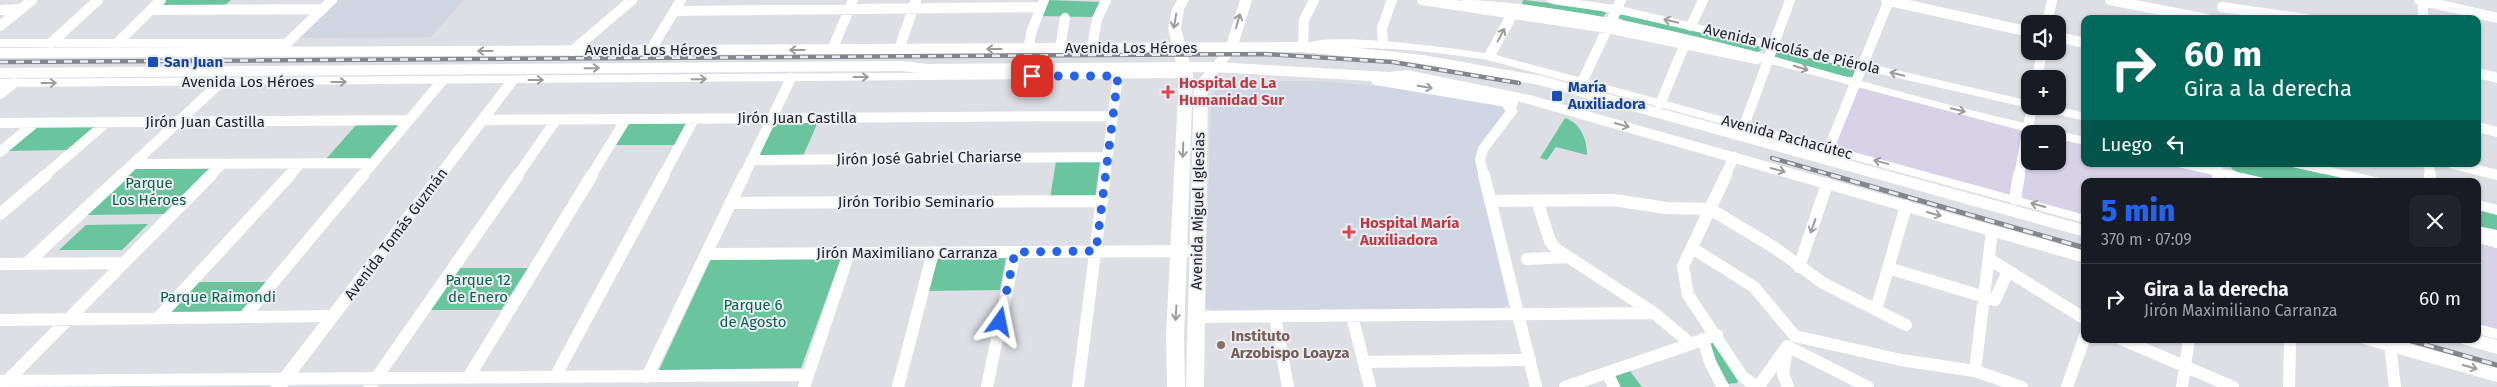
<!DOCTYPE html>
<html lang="es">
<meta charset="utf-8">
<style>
body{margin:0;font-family:"Fira Sans",sans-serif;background:#20242c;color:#f1f3f6;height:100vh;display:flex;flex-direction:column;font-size:19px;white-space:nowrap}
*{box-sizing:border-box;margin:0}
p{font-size:16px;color:#9ea1a6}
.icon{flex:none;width:28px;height:28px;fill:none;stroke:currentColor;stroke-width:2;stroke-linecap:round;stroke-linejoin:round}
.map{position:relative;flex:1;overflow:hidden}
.panel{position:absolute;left:2081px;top:178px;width:400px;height:165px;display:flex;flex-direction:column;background:#171b24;border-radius:10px;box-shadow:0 1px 4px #0004}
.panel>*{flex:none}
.hud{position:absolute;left:2081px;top:15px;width:400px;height:152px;border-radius:10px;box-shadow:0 1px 4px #0004;background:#00695c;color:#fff;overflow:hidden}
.buttons{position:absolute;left:2021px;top:15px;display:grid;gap:10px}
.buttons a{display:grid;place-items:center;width:45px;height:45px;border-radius:10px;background:#171b24;box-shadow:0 1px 4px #0004;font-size:25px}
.pin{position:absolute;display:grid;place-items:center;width:42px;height:42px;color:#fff;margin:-21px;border-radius:10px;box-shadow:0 2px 8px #0006}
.me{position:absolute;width:55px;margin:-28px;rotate:12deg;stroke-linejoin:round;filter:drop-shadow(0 0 4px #0008)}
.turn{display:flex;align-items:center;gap:18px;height:105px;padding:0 20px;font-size:22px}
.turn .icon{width:65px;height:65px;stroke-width:2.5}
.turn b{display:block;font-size:35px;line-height:42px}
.then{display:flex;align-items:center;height:48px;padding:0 20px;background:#0003;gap:10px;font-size:19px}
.round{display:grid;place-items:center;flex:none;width:52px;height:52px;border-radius:10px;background:#20242c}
.overview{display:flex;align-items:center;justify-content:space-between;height:85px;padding:0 20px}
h1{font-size:30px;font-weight:800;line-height:38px;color:#2563eb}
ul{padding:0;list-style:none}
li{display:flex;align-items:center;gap:15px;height:70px;padding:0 20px;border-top:1px solid #363941}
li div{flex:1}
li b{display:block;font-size:19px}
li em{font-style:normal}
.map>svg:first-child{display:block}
.commercial{fill:#d8d2e7}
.built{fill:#d1d6e3}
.green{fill:#6ac59e}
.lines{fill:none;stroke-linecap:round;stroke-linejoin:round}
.minor-far1{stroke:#fff;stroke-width:10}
.minor{stroke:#fff;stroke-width:12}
.tertiary{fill:#fff;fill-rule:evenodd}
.secondary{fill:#fff;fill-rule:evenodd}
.primary{fill:#fff;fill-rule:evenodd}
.rail-far1-casing{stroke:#85868b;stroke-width:4.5}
.rail-casing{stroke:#85868b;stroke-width:5}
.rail-far1{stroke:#eaedf3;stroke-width:2.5;stroke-dasharray:8;stroke-linecap:butt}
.rail{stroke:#eaedf3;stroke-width:3;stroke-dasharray:10;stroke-linecap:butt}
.oneway{stroke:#9c9c9d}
.route{stroke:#2563eb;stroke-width:9;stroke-dasharray:0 16.2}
.transit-dot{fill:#1a4fb4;stroke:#eaedf3;stroke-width:2}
.health-dot{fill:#e0444e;stroke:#eaedf3;stroke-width:2}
.education-dot{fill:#8d6e63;stroke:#eaedf3;stroke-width:2}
.labels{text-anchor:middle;stroke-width:4;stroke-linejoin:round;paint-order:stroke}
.street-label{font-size:15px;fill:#222225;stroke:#eaedf3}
.transit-label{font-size:15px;font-weight:bold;fill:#164399;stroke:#eaedf3;text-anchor:start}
.health-label{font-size:15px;font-weight:bold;fill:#be3a42;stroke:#eaedf3;text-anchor:start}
.park-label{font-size:15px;fill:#0f6145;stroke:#eaedf3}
.education-label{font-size:15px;font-weight:bold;fill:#785e54;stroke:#eaedf3;text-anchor:start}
</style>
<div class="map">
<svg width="2497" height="387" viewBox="0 0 2497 387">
<rect width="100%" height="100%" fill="#dddfe5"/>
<path class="commercial" d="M1850,86L2044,134H2030V161H2058V137L2085,144V164H2167L2245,181H2085V223L1832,153Z
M2478,234L2497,238V337L2478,331Z"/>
<path class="built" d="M336,0H464L431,37L297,38L320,17L324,15Z
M1254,81H1312L1394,87L1500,106L1505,110L1476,155L1508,305L1503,308L1212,310L1205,306L1211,99L1215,91L1224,85Z"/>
<path class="green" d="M165,0H231L224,6L158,7Z
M1048,0L1100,2L1093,17L1040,16Z
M1523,0L1600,9L1606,13L1603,17L1522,4Z
M1622,14L1765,47L1766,48L1757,52L1623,20L1618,17Z
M1779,50L1854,67L1857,69L1854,77L1839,76L1775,57L1773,55Z
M1565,118C1581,123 1587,140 1587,155L1556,147L1547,160L1540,158Z
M630,122H688L675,145H616Z
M774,122H818L803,156H757Z
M357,124H401L371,159H326Z
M97,125L69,150L5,151L35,126Z
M1056,161H1100L1095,199H1050Z
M2230,164H2288L2366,181C2332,181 2260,188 2232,169Z
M210,168L164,214L87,215L136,169Z
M2478,207L2497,212V232L2478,227Z
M148,224L122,250H59L86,225Z
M938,257H1006L1000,290L929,291Z
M841,258L801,368L659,370L711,259Z
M458,268H528L501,310H428Z
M196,282H269L242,312L168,313Z
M1716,342L1739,379L1737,383L1725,384L1708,343Z
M1630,371L1642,387H1621L1613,376Z"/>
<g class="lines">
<path class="minor-far1" d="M1422,0L1607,28L1757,59
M1886,0L2030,32
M2110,0L2207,19
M2419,0L2497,18
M2423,0V19
M2222,7L2306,19
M0,10L21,9
M151,10L322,9
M674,11L1040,7
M2047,24L2052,0
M0,26L32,0
M1691,26L1703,0
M2058,37L2085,43
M51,43L98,0
M117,43L161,0
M287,43L332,0
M1383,44L1382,28L1392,0
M1303,47L1304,20L1314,0
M1092,48L1097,19L1106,0
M899,49L916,0
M1028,49L1032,30L1044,0
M1060,49L1065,18
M832,50L853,0
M572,51L632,0
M650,51L681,0
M2478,73L2497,78
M2037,79L2042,51
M1376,80L1513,103
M1581,84L1621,0
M0,94L14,83
M1660,104L1685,44
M482,120L1113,116
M0,123L409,120
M1744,126L1790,0
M2478,127L2497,132
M1829,148L1889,0
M0,152L35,123
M751,160L1107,157
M133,164L373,163
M2218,164V176
M2429,164L2430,176
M2453,164L2497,175
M44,176L107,122
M120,176L220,83
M210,176L222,164
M289,176L300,164
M362,176L442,81
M517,176L556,120
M591,176L626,119
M663,176L694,119
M744,176L791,78
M1105,176L1118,76
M1484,176L1480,160L1483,149L1512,111L1506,103
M1725,176L1734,157
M2019,176L2032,106"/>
<path class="minor" d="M1484,175L1536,387
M1726,175L1683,266L1688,295L1742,376L1757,387
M2218,175V181
M2430,175V181
M2015,199L2019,175
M1491,201L1614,200L1666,208L1710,209L1775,248L1823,283L1906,325
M1537,201L1550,241L1556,249L1654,313L1690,343
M730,203L1102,201
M0,214L46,175
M2478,237L2497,242
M1692,248L1754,287L1795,336
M706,254L1197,251
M1527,259L1567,257
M1989,259L2085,319
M0,264L124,263
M26,264L122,175
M1799,267L1827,184
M1888,268L1995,300L2008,271
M1876,310L1906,206
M1352,316L1370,387
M244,317L363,175
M1195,317L1654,313
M1275,317L1288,387
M158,318L290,175
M0,320L332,316
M1795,336L1901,360L1975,371L2022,387
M1703,339L1710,362L1723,387
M2121,339L2233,387
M2390,344L2395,387
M1364,362L1530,360
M1975,371L1992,231
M1607,372L1614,387
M555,377L664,175
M647,377L744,175
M468,378L592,175
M0,381L808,375
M7,381L211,175
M370,387L518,175
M804,387L849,253
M898,387L933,252
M987,387L1015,252
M1078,387L1105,175
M1565,387L1717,335
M1758,387L1785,349
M1788,387L1783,374L1787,346L1868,387
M2067,387L2085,336
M2182,387L2189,339
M2289,387L2290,339"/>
<path class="tertiary" d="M1513,10L1519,13L1496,55L2085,215V223L1488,60C1428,51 1369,44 1308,50L1302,46C1318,29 1458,49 1485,53L1507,13Z
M0,39H287L293,43L287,47H0Z
M1186,71L1192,75L1190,78L517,83L287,387H270L504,83L0,87V79Z
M2478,324L2497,329V339L2478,334Z"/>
<path class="secondary" d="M1177,0H1189L1184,9L1181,28L1193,75L1184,336L1185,387H1167L1166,336L1179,75L1168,28L1172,9Z
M1240,0H1252L1237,49L1208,85L1204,387H1186L1194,85L1225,49Z
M1461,0C1495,0 1528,5 1562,10C1664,25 1762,53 1861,81C1935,102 2010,120 2085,137V145L2058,139V134H2035L1685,41L1609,25L1467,4Z
M1546,0H1578L1615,5L2030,101V106H2056L2085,113V121L1615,13L1552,4Z
M2176,164H2202L2264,178L2266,181H2240L2178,167Z
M2290,164H2316L2380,178L2382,181H2356L2292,167Z
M2478,200L2497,205V215L2478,210Z
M2478,226L2497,230V240L2478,236Z"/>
<path class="primary" d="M1303,42L1423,55L1542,76L2085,225V237L1539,85L1423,64L1303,52L0,58V48Z
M902,61L927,64L1214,62L1389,72L1407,70L1530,95L2085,251V263L1521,102L1407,80L1389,82L1214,72L927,74L902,71L0,78V68Z
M2478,335L2497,340V354L2462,344L2459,339H2478Z
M2360,339H2393L2497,368V382L2363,344Z"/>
<defs>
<path id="rail-far1" d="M0,62L1265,54L1393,62L1519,83
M1772,158L1835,176"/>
<path id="rail" d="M1831,175L2085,248
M2405,339L2497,365"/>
</defs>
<use href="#rail-far1" class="rail-far1-casing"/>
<use href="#rail" class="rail-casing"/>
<use href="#rail-far1" class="rail-far1"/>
<use href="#rail" class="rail"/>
</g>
<defs><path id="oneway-shaft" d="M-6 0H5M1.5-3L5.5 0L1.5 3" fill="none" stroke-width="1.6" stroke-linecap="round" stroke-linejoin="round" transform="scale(1.25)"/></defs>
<g class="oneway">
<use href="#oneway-shaft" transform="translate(1175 21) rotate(100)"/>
<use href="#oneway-shaft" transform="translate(1238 21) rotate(-74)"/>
<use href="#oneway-shaft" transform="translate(1671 21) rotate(-167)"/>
<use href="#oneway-shaft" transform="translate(1501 35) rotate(-62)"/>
<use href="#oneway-shaft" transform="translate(994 49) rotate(180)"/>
<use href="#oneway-shaft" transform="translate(797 50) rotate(180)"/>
<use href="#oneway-shaft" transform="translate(485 51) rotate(180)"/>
<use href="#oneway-shaft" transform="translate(592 68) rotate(-1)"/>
<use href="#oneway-shaft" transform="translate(1801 68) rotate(17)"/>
<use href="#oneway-shaft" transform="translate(1897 74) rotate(-167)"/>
<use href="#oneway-shaft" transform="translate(861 77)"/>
<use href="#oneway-shaft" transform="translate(699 79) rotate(-1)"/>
<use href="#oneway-shaft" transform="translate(536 80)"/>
<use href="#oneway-shaft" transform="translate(339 82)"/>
<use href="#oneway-shaft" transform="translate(49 83)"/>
<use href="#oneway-shaft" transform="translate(1425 87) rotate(10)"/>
<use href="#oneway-shaft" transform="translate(1958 110) rotate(14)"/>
<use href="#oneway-shaft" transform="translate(1622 125) rotate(15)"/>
<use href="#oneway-shaft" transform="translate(1183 150) rotate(92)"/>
<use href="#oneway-shaft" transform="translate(1881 162) rotate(-165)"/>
<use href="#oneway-shaft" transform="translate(1778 170) rotate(16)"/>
<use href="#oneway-shaft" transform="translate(2038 205) rotate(-164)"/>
<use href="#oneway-shaft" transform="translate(1934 214) rotate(16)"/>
<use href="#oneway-shaft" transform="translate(1813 226) rotate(109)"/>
<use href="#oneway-shaft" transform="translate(1176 313) rotate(93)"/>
<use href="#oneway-shaft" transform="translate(2470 367) rotate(16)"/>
</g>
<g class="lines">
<path class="route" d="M1000,322L1015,252L1096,251L1118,76H1032"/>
</g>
<g class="transit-dot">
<rect x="147" y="56" width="12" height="12" rx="2.5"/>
<rect x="1551" y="90" width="12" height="12" rx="2.5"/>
</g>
<g class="health-dot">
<path d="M1165.5 84.5h5v5h5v5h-5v5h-5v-5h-5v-5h5z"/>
<path d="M1346.5 224.5h5v5h5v5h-5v5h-5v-5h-5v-5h5z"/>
</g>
<circle class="education-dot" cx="1221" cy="345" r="5"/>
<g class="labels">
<g class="street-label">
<text x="1131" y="53">Avenida Los Héroes</text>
<text transform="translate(1792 49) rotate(13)" y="5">Avenida Nicolás de Piérola</text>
<text x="651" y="55">Avenida Los Héroes</text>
<text x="248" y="87">Avenida Los Héroes</text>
<text x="797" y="123">Jirón Juan Castilla</text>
<text x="205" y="127">Jirón Juan Castilla</text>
<text transform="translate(1787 137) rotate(15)" y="5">Avenida Pachacútec</text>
<text transform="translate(929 158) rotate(-1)" y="5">Jirón José Gabriel Chariarse</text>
<text x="916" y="207">Jirón Toribio Seminario</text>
<text transform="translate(1198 211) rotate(-89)" y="5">Avenida Miguel Iglesias</text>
<text transform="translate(396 234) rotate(-53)" y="5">Avenida Tomás Guzmán</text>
<text x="907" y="258">Jirón Maximiliano Carranza</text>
</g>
<g class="transit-label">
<text x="164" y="67">San Juan</text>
<text x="1568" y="92">María<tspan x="1568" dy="17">Auxiliadora</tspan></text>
</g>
<g class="health-label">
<text x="1179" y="88">Hospital de La<tspan x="1179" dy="17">Humanidad Sur</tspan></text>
<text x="1360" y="228">Hospital María<tspan x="1360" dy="17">Auxiliadora</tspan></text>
</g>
<g class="park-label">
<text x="149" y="188">Parque<tspan x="149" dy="17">Los Héroes</tspan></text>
<text x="478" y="285">Parque 12<tspan x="478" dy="17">de Enero</tspan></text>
<text x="218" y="302">Parque Raimondi</text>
<text x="753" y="310">Parque 6<tspan x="753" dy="17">de Agosto</tspan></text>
</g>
<g class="education-label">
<text x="1231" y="341">Instituto<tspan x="1231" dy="17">Arzobispo Loayza</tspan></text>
</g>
</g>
</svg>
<div class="buttons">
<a><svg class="icon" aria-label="sound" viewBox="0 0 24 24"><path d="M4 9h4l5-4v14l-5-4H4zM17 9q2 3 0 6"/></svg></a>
<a>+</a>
<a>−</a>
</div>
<div class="pin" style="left:1032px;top:76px;background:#d93025"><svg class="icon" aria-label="arrive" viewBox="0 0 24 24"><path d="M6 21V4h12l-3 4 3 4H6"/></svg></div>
<svg class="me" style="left:1000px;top:322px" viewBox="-20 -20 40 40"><path d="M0-17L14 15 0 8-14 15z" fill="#2563eb" stroke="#fff" stroke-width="4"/></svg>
<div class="hud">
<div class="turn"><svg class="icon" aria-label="right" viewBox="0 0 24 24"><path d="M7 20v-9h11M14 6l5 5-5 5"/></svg><div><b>60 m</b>Gira a la derecha</div></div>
<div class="then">Luego<svg class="icon" aria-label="left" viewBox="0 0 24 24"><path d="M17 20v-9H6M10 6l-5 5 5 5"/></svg></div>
</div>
<section class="panel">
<div class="overview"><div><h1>5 min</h1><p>370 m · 07:09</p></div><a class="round"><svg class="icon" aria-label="close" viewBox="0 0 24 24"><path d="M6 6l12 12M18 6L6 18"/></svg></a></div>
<ul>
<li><svg class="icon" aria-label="right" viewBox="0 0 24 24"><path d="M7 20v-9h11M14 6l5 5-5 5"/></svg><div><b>Gira a la derecha</b><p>Jirón Maximiliano Carranza</p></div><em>60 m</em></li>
</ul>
</section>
</div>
